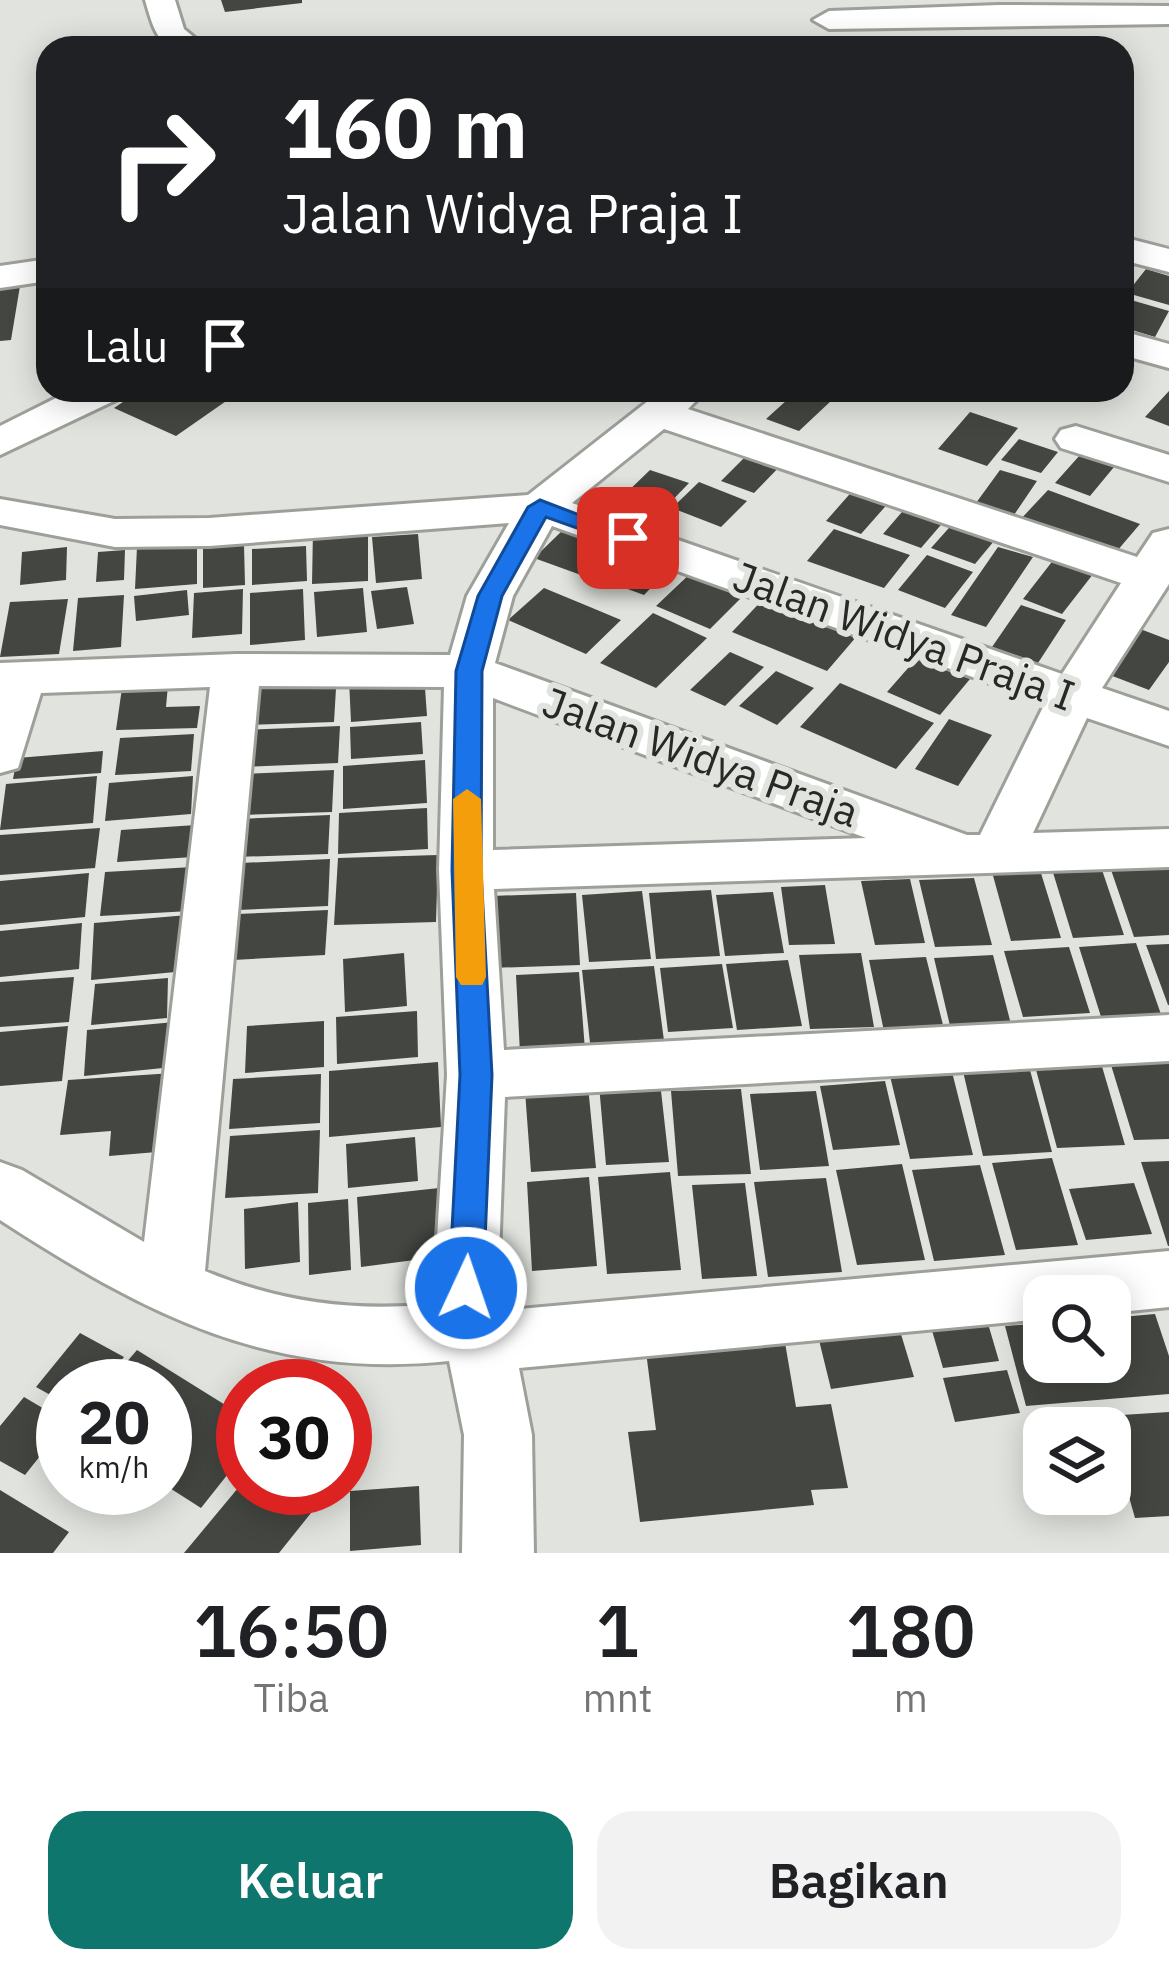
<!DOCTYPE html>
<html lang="id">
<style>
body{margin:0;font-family:"IBM Plex Sans",sans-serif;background:#f2f2f2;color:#202124;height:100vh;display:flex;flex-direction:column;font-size:45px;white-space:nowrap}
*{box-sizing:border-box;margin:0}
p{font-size:39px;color:#757577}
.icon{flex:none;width:66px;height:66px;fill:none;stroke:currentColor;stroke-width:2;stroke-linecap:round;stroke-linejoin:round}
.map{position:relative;height:1553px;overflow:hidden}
.details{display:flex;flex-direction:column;background:#fff;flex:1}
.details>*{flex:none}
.banner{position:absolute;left:36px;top:36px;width:1098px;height:366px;border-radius:36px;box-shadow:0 6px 30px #0003;background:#202124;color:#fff;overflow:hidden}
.tools{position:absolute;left:1023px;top:1275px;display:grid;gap:24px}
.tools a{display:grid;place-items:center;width:108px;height:108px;border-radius:24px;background:#fff;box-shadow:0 6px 30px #0003;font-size:60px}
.speed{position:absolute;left:36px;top:1359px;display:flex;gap:24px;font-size:60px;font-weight:700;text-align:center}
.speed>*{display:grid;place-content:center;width:156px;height:156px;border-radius:50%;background:#fff;box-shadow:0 6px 30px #0003;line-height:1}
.speed small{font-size:30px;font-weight:400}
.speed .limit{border:18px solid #d22;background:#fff;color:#111}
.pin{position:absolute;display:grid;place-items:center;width:102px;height:102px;color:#fff;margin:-51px;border-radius:24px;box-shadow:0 6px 18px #0006}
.me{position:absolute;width:132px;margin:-66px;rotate:3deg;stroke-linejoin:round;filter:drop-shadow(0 0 9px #0008)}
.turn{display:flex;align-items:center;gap:42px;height:252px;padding:0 48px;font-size:54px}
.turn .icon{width:156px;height:156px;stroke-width:2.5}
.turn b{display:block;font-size:84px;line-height:102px}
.then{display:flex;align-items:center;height:114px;padding:0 48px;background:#0003;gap:24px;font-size:45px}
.eta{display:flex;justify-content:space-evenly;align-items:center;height:204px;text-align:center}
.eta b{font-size:72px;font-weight:600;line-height:84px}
.primary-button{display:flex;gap:24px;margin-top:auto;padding:24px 48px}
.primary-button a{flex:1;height:138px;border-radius:36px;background:#0f766e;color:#fff;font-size:48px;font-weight:600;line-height:138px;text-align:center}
.primary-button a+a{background:#f2f2f2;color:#202124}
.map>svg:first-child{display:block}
.building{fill:#444641}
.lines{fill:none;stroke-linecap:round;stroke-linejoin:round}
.minor-casing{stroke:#9d9f99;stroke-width:6}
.minor{fill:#fff;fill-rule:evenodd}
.route{fill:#1a73e8;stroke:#114b97;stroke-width:3}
.slow{fill:#f59e0b}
.labels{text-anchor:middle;stroke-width:12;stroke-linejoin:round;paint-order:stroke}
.street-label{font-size:42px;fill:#282926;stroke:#e1e4de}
</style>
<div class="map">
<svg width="1169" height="1553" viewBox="0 0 1169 1553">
<rect width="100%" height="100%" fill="#e1e4de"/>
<path class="building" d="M221,0H302V3L225,12Z
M1146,269L1169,276V305L1127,293Z
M20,286L11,340L0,341V287Z
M1131,300L1169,311L1155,337L1122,327V312Z
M141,390H242L176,436L114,408Z
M798,390L832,400L799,431L766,419Z
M1169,391V426L1145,417Z
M970,412L1018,428L987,466L938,449Z
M1019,439L1058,452L1041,473L1001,460Z
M753,449L785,461L754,493L721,481Z
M1080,455L1114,467L1090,496L1055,483Z
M650,470L689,483L661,512L621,498Z
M1000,470L1037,481L1014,515L976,503Z
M699,482L747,501L721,527L672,508Z
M855,488L891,500L861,534L826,521Z
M1048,490L1140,524L1111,558L1018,522Z
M908,505L946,519L921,548L883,534Z
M956,520L999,535L975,564L931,548Z
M368,527V581L312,584L313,530Z
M564,529L631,553L603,583L534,558Z
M834,529L910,555L884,588L807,561Z
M418,534L422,579L376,583L372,537Z
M197,542V584L135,589L137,547Z
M244,545L245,585L203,588V549Z
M306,546L307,581L252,585V549Z
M67,547L66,580L20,585L22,552Z
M998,547L1033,557L986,627L951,615Z
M125,550L124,580L96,582L98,552Z
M1058,554L1097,569L1062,614L1023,599Z
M927,555L973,572L945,608L898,590Z
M637,559L668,570L644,595L614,584Z
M695,569L748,591L710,629L656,606Z
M407,587L414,624L377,629L371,591Z
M363,588L367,632L317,637L314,592Z
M544,588L590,607L621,620L586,654L508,620Z
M243,589L242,634L192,638L194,593Z
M303,589L305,640L250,645V593Z
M187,590L189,615L136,621L134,596Z
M770,592L863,629L827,671L732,632Z
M124,595L121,647L73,651L78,598Z
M68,599L59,654L0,657L10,602Z
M1021,605L1066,620L1038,663L992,647Z
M653,613L707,638L656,688L600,663Z
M1135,627L1169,640V662L1149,690L1102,672Z
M923,651L975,673L940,715L887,692Z
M730,652L764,667L725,706L690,690Z
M776,671L814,688L777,725L739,706Z
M337,672L334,722L249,725L259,675Z
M424,674L427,716L351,722L349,680Z
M840,683L885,702L934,723L896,769L800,727Z
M168,685L166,707L200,706L197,728L116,730L122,688Z
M949,719L992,735L958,786L915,769Z
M421,722L423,754L351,759L350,727Z
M340,726L338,763L241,767L245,730Z
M194,734L191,771L115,775L120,738Z
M103,751L101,773L13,779L17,758Z
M425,760L427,803L343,809V766Z
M334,770L332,812L241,815L245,774Z
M97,776L93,823L0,830L6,784Z
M193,776L191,814L105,821L109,783Z
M427,808L428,849L338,854L339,813Z
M330,815L328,854L235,857L239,819Z
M196,825L193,857L117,862L121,830Z
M100,828L95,868L0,875V835Z
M438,855L436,922L334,925L338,858Z
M1169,858V935L1134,937L1108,861Z
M330,859L328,906L236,910L240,863Z
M1100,864L1124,935L1073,938L1051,866Z
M193,867L190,911L100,916L105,872Z
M1040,870L1061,938L1011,941L992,872Z
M89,873L85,917L0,925V881Z
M974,878L992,945L935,947L919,880Z
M910,879L925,943L875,945L861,881Z
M825,885L835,944L789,945L781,887Z
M711,890L720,956L656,959L649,893Z
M642,891L651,959L589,962L582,895Z
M773,892L784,953L725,956L716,895Z
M576,893L580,965L491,968V896Z
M328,910L325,955L233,960L237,914Z
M188,915L186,971L91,980L94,923Z
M82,923L79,969L0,977V931Z
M1136,943L1163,1020L1103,1023L1079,947Z
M1169,944V1005H1168L1146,945Z
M1069,947L1090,1013L1023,1017L1004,951Z
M404,953L407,1006L345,1012L343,959Z
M861,953L874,1027L810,1029L799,955Z
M993,955L1012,1028L951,1030L934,958Z
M926,957L945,1033L885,1036L869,960Z
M788,960L802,1026L737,1030L726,964Z
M722,964L733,1028L668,1032L660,968Z
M654,966L665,1048L591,1052L582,970Z
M579,972L585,1050L520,1053L516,975Z
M74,977L69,1022L0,1027V982Z
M168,978L167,1018L91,1025L95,984Z
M417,1011L418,1057L337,1064L336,1017Z
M324,1021V1067L245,1073L247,1026Z
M175,1022L173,1067L84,1076L87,1030Z
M68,1026L62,1081L0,1086V1032Z
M1027,1059L1052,1152L983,1156L961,1063Z
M438,1062L441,1127L329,1137V1071Z
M1169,1062V1139L1134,1140L1111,1065Z
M1101,1063L1125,1145L1057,1148L1035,1066Z
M952,1072L973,1155L910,1159L890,1076Z
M173,1073L169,1151L109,1156L111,1131L60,1135L68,1080Z
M321,1074L320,1123L229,1129L233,1079Z
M885,1081L900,1145L833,1150L820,1086Z
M660,1082L669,1162L606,1165L599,1085Z
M588,1086L596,1168L531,1172L525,1091Z
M741,1089L751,1174L678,1176L671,1091Z
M816,1091L829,1166L760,1170L750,1094Z
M320,1130L318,1193L225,1198L230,1136Z
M415,1137L418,1181L348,1188L346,1144Z
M1052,1158L1078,1245L1016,1250L992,1163Z
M1169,1161V1246H1168L1141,1162Z
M902,1164L925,1260L857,1265L836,1170Z
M980,1165L1005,1255L934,1261L912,1170Z
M670,1172L681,1270L607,1274L598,1177Z
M589,1177L597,1266L532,1271L527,1182Z
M826,1178L842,1272L768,1277L754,1182Z
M745,1183L757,1276L702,1279L692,1185Z
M1134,1183L1152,1234L1086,1240L1069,1189Z
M439,1188L445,1256L361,1267L357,1197Z
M348,1199L351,1270L309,1275L308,1203Z
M298,1202L300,1262L245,1269L244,1209Z
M984,1310L999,1361L943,1368L928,1317Z
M1155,1314L1169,1356V1394L1026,1406L1005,1326L1044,1323V1362H1110V1318Z
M897,1321L914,1377L831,1389L817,1332Z
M782,1325L796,1407L831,1404L848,1488L811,1490L814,1505L640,1522L628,1432L656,1430L644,1336Z
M80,1333L124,1357L102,1386H63V1402L36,1387Z
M137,1350L243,1416V1455L201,1508L165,1485V1386H106Z
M1007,1370L1020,1413L955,1422L943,1378Z
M24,1397L63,1420V1427L25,1475L0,1461V1426Z
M1169,1412V1516L1135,1518L1106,1416Z
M243,1482V1488H331L279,1553H184Z
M419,1486L421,1545L350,1551V1491Z
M0,1490L69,1532L53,1553H0Z"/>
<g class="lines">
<defs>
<path id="minor" d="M145,0H175L184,29L207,48C160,48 158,45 145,0Z
M999,5L1169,6V24L829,29L813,20L829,11Z
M1122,237L1169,249V272L1122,260Z
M48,259V281L0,288V266Z
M1122,331L1169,344V368L1122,355Z
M72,390H124L118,399L0,455V426Z
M662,390H707L688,409L1137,557L1153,533L1169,529V584L1102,688L1169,711V746L1087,718L1033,833L1169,829V867L494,889L504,1050L1169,1015V1061L505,1097L497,1311L1169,1251V1307L1110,1313V1296H1044V1319L519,1368L532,1435L534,1553H462L464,1435L449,1361C271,1380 145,1314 0,1220V1162L22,1170L144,1242L210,687L41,693L18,768L0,773V663L236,654L450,655L467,596L509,523L209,546L115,547L0,525V499L115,519L209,518L528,495ZM664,429L1121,583L1062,674L572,503ZM552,526L1045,703L980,835H967L495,663L513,596ZM259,686L444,687L439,870L447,1075L433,1304C353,1312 279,1302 205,1271ZM493,698L866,838L493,850Z
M1076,426L1169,455V482L1061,448L1055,439L1061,430Z"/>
</defs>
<use href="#minor" class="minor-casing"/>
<use href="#minor" class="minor"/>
</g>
<path class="route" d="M540,500L640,538L628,546L546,517L502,596L482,671L481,870L492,1075L483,1288L478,1298L466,1303L454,1298L449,1288L460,1075L452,870L456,671L478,596L528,507Z"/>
<path class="slow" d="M467,789L481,799L486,977L482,985H461L456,977L453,799Z"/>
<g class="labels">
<g class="street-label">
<text transform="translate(904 636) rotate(20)" y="15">Jalan Widya Praja I</text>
<text transform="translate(701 757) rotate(20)" y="15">Jalan Widya Praja</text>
</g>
</g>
</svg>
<div class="tools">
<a><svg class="icon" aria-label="search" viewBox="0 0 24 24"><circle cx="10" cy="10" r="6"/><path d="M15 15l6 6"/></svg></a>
<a><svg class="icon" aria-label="layers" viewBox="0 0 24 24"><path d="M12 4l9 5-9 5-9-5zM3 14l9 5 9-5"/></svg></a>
</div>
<div class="speed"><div>20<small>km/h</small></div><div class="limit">30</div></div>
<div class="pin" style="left:628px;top:538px;background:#d93025"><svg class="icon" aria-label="arrive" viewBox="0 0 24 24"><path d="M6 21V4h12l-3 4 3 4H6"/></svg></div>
<svg class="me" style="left:466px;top:1288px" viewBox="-20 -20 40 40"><circle r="17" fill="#1a73e8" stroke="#fff" stroke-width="3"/><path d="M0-11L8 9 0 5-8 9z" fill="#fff"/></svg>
<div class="banner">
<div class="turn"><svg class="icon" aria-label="right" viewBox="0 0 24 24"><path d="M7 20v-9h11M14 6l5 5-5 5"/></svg><div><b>160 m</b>Jalan Widya Praja I</div></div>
<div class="then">Lalu<svg class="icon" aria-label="arrive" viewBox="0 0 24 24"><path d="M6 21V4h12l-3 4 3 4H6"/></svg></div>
</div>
</div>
<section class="details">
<div class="eta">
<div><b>16:50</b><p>Tiba</p></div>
<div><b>1</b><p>mnt</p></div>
<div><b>180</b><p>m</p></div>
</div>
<div class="primary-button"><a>Keluar</a><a>Bagikan</a></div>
</section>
